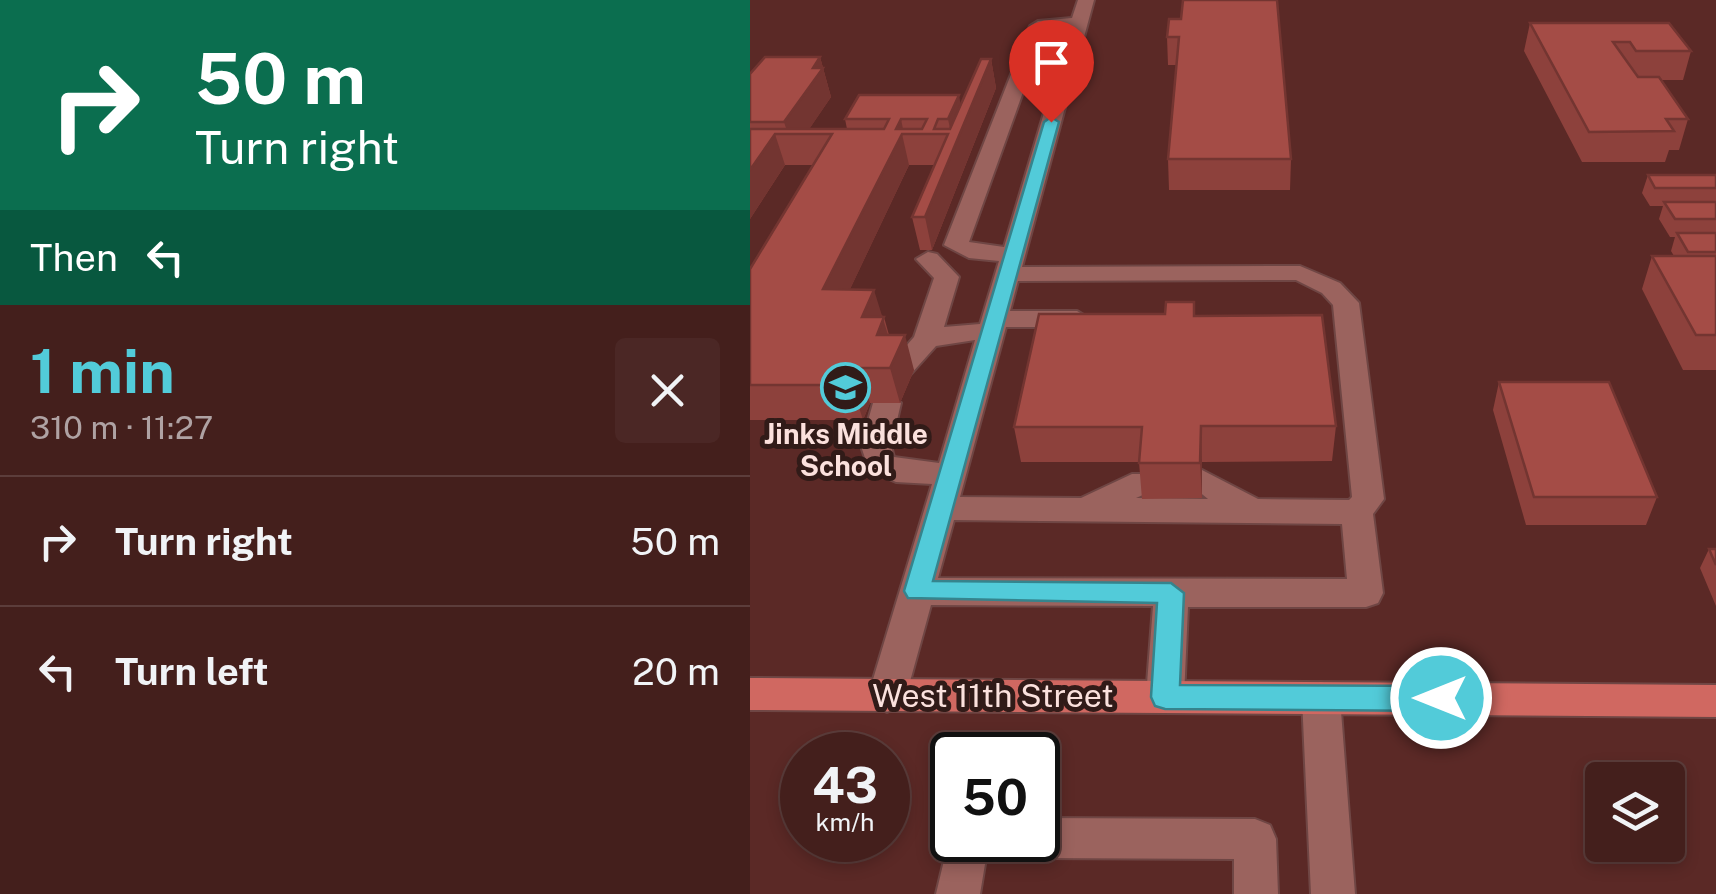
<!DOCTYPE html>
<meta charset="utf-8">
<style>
body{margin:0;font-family:"Public Sans",sans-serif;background:#4b2725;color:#f1f3f6;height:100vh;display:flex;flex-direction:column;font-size:38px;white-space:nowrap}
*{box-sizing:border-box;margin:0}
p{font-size:32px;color:#afa2a3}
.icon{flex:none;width:55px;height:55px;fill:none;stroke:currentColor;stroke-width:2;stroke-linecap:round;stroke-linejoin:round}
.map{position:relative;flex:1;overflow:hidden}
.sheet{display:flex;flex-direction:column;background:#441f1c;width:750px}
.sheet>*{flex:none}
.guide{background:#0b6e4f;color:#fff;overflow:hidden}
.buttons{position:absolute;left:835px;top:762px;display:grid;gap:20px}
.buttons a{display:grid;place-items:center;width:100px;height:100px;border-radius:10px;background:#441f1c;box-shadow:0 5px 15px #0003,0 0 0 2px #5c3d3b;font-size:50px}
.speed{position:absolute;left:30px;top:732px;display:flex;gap:20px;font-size:50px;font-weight:700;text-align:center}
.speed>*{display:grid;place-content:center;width:130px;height:130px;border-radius:50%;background:#441f1c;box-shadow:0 5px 15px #0003,0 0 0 2px #5c3d3b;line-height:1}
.speed small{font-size:25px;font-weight:400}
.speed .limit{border:5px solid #111;border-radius:15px;background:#fff;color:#111}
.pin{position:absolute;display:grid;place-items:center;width:85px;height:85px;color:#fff;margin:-102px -42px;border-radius:50% 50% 50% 0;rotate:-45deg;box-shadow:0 0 10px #0007}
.pin .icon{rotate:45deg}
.me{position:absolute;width:110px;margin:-55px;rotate:270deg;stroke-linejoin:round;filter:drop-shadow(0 0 8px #0008)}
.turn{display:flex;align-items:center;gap:35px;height:210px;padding:0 30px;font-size:45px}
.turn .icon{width:130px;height:130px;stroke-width:2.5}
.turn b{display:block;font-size:70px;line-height:85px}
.then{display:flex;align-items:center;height:95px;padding:0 30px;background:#0003;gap:20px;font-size:38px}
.round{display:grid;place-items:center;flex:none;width:105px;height:105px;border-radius:10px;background:#4b2725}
.overview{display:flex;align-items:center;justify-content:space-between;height:170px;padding:0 30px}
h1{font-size:60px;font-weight:700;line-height:75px;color:#52cbd9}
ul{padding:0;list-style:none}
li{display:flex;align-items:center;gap:30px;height:130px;padding:0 30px;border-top:2px solid #5c3d3b}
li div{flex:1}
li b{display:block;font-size:38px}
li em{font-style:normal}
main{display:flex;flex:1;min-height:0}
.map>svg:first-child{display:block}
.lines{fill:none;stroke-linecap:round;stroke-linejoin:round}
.minor-casing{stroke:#6f4644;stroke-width:4}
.major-casing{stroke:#6f4644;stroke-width:4}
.minor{fill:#9b635e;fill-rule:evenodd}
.major{fill:#d06861;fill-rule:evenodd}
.wall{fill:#8d413c}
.shaded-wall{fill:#733531}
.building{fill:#a44c46;stroke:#733531;stroke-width:2.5;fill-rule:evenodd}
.route{fill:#52cbd9;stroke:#35848d;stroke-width:2.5}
.labels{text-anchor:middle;stroke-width:10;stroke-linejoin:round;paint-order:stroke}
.poi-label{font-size:28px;font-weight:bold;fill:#fbe1dd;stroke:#311b18}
.near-street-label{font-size:32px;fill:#fbe1dd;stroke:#311b18}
</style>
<main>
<section class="sheet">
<div class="guide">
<div class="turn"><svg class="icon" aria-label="right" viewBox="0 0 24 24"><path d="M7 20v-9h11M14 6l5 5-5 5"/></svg><div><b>50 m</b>Turn right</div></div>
<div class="then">Then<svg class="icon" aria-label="left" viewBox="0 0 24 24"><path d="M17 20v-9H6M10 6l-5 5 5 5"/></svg></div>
</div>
<div class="overview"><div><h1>1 min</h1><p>310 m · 11:27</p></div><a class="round"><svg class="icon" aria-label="close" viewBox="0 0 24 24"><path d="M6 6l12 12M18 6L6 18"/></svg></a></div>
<ul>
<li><svg class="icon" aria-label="right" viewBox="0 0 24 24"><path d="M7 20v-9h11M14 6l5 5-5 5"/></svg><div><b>Turn right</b></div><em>50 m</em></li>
<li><svg class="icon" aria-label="left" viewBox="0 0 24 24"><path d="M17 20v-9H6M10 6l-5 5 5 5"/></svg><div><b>Turn left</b></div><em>20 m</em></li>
</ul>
</section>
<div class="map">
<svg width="966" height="894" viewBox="0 0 966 894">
<rect width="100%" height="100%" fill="#5b2926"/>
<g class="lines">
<defs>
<path id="minor" d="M328,0H344L272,267L550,266L590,283L609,303L634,499L623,514L633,593L628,603L616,607H438L434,697L428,708L415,713L402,708L396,697L403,606L181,605L156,696L150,707L137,712L124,707L118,696L182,484L146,482L119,470L111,446L123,403L137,394L151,403L141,446L144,457L189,463L225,340L186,346L160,375H140L136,369L164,337L184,278L166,259L178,252L187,254L209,277L194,327L230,324L249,261L219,258L194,245L280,26L288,21L322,18ZM319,29L254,247L219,242L295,31ZM546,280L572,293L583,305L602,497L599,500L508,499L452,470L441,473L436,481L458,499L386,498L404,490L409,482L404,474H382L331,498L210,497L256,327H327L340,319L327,311H260L268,281ZM204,520L592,524L597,579L188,578Z
M571,682L584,687L590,698L605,894H561L552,698L558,687Z
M288,818L505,819L520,825L526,839L528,894H484V859L288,858L273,852L268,840H288Z
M202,827V840H239L230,894H186Z"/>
<path id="major" d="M0,678L966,685V717L0,710Z"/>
</defs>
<use href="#minor" class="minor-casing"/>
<use href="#major" class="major-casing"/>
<use href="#minor" class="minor"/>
<use href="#major" class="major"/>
</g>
<path class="wall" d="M419,19L541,159L540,190H419L418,159L427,65H418L417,37Z
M780,23L941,51L933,80H910L938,119L929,150H919L915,162H832L774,51Z
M70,57L81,97L59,129H97L95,119L211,105L241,59L246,88L182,250H170L162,217L184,165H159L100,289L134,317L139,335L164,370L150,403H120L113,420H0V269L63,165H35L0,219V74Z
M898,175H966V370H933L892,289L902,256H924L921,251L925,237H920L909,219L913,206H900L892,193Z
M445,316L586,426L582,461L452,462V498L392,499L389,462H271L264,427Z
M749,382L907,497L896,525H776L743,410Z
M959,549H966V606L950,568Z"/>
<path class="shaded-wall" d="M70,57L81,97L56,134H38L34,122L63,68Z
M241,59L246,88L182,250L175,217L204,148L198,119L209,95L214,124Z
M151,119L154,134H152L159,165L84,323L73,289Z
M25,134L35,165L0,219V170Z
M124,290L143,351L137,369L128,338L112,317Z
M155,335L164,370L150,403L140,368Z
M109,368L120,403L113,420L102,385Z
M451,426L452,462V498L450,463Z"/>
<path class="building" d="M433,0H527L541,159H418L429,37H417L419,19H431Z
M780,23H919L941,51H886L880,42H863L888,77H909L938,119H916L924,131L839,132Z
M15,57H70L63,68H73L34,122H0V74Z
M231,59H241L175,217H162L198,134H152L73,289L124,290L112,317H134L127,335H155L140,368H109L102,385H0V269L82,134H25L0,170V129H134L139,119H95L109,95H209L198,119H188L184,129H200ZM151,119H177L172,129H146Z
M898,175H966V188H905Z
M914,202H966V219H925Z
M927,233H966V252H938Z
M902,256H966V335H946Z
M416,302H444V316L572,315L586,426H451L450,463H389L392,427H264L289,314H415Z
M749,382H859L907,497H784Z
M959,549H966V565Z"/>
<path class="route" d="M301,117L309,122L183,581L421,583L434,593L430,685L691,686L701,690L705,698L701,707L691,711L415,709L405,706L401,697L407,603L158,598L154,591L294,122Z"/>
<defs>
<symbol id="school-ring" viewBox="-11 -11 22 22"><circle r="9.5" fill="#311b18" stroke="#52cbd9" stroke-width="1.5"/><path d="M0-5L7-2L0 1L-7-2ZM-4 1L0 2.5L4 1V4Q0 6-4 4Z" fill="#52cbd9"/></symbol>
</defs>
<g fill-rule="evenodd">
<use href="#school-ring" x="68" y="360" width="55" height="55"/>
</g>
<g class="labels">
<g class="poi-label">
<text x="96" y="444">Jinks Middle<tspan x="96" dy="32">School</tspan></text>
</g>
<g class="near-street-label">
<text x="243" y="707">West 11th Street</text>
</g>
</g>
</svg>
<div class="buttons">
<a><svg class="icon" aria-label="layers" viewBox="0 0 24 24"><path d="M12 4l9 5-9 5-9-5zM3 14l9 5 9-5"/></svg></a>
</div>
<div class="speed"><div>43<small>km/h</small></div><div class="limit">50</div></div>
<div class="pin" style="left:301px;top:122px;background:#d93025"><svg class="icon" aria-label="arrive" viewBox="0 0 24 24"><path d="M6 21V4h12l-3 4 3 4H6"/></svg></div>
<svg class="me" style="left:691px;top:698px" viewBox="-20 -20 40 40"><circle r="17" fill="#52cbd9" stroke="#fff" stroke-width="3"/><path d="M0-11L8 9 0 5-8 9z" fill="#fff"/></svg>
</div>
</main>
